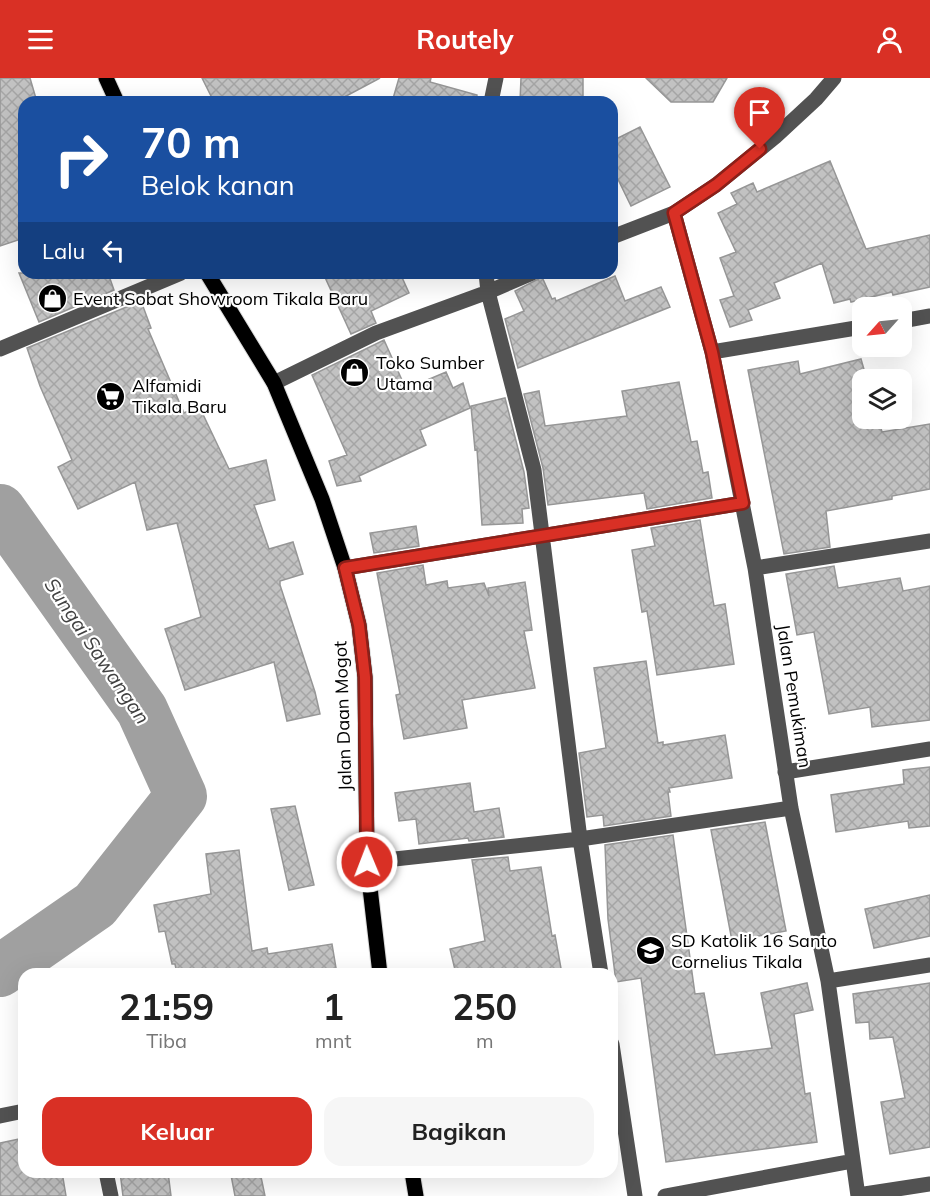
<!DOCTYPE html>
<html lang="id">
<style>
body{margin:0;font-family:Mulish,sans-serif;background:#f6f6f6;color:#222;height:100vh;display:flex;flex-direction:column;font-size:22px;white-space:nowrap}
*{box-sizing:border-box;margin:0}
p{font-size:20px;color:#767676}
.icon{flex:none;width:33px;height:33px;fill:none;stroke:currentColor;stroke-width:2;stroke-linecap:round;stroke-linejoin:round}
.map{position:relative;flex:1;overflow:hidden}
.details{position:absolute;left:18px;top:890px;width:600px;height:210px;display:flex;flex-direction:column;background:#fff;border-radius:18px;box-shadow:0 6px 24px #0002}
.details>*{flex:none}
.banner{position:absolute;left:18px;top:18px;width:600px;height:183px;border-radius:18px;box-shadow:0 6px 24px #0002;background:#1a4fa0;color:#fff;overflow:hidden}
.needle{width:39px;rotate:243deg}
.tools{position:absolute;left:852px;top:219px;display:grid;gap:12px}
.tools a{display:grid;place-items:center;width:60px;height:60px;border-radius:12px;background:#fff;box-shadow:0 6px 24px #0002;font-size:30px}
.pin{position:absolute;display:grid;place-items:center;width:51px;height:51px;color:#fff;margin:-62px -26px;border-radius:50% 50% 50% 0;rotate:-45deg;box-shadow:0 0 6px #0007}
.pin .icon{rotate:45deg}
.me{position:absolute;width:66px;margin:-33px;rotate:359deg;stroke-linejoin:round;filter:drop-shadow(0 0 4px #0008)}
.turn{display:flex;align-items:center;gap:21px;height:126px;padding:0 24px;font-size:27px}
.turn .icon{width:78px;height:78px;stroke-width:2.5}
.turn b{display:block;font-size:42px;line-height:51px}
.then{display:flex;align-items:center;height:57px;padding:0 24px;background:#0003;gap:12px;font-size:22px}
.eta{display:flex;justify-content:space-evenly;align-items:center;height:102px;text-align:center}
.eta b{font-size:36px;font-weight:700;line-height:42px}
.primary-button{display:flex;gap:12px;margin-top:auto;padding:12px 24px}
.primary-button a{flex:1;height:69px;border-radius:18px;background:#d93025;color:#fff;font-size:24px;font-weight:700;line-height:69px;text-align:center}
.primary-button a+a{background:#f6f6f6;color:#222}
header{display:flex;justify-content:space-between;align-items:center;height:78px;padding:0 24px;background:#d93025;color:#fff;font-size:27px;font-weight:700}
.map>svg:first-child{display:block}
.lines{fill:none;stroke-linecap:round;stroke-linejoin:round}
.river{stroke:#a0a0a0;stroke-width:52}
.building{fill:url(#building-cross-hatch);stroke:#969696;stroke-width:1.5}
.major-casing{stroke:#dbdbdb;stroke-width:17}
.minor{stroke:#525252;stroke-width:15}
.major{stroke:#000;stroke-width:15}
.route-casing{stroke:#8d1f18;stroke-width:15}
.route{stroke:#d93025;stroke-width:10}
.labels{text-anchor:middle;stroke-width:4.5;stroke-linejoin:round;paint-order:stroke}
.poi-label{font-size:18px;fill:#000;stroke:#fff;text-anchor:start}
.street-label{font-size:18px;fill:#000;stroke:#fff}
.water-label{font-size:20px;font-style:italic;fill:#414141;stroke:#fff}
</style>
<header><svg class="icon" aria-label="menu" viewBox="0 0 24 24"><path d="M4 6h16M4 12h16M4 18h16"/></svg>Routely<svg class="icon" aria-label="person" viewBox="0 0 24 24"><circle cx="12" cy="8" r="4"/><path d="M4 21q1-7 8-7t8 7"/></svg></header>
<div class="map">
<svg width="930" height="1118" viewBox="0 0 930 1118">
<defs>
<pattern id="building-cross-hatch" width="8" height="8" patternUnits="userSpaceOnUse" patternTransform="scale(1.5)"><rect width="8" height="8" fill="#c2c2c2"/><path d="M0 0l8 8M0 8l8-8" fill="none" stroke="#a5a5a5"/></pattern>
</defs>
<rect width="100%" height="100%" fill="#fff"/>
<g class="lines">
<path class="river" d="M0,432L142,632L181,718L95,827L0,893"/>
</g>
<path class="building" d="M0,0H30L37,24H24V160L0,168Z
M202,0H380L335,24H214Z
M399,0H431L430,4L477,17L476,24H392Z
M521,0H583V24H520Z
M646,0H727L713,24H671Z
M640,49L670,109L631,128L612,89V63Z
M830,83L866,171L930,157V209L893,217L892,214L851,224L850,221L834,225L822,185L774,205L780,220L748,232L752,242L730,249L720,222L734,218L720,180L736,174L718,135L737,126L731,115L753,105L757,114Z
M19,195H108L114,212L39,244Z
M323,195H400L409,215L371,233L376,245L351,256Z
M615,198L625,223L661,209L670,229L518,290L505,241L524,233L515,213L542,199L552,221L555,220L556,223Z
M141,223L151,250L148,251L184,335L199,328L229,391L266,382L275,422L254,427L269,471L293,464L303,496L280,503V507L315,614L320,636L287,643L274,584L185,612L165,551L201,539L177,445L147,452L135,404L78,431L58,389L72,382L40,308L27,270Z
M384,262L406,311L446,294L453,310L463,305L470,330L420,352L426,367L359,398L361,403L337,408L329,383L347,377L312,297Z
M861,281L867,302H862V340H878L882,354L930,346V411L892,418V421L826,433L830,469L784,476L748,292L798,283L800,296Z
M679,304L691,364L697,363L703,395L708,394L712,420L647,431L644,415L548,427L543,390L524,316L539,313L545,348L627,338L622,313Z
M505,320L524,394L529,430L522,431L523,445L482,447L477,371L475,372L471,328Z
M700,442L714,528L725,526L734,586L657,597L647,533L642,534L632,472L655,468L651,450Z
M416,448L419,468L374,475L370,455Z
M423,487L426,507L447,503L448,510L484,505L489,518L488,510L525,504L532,552L524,553L535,610L462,622L467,650L404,661L396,617L400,616L377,495Z
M834,488L838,510L900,500L903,513L930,508V642L872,649L870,629L829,636L814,554L797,557L786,496Z
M646,583L658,665L663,664V667L725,657L732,700L669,710L670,714H668L671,738L604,748L603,737L587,739L579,675L606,670L594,590Z
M930,689V748L909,750L908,743L836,754L831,717L904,706L903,692Z
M470,705L474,734L499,730L504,759L469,763L468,760L419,766L416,741L399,743L395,715Z
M295,728L314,807L289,812L271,731Z
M765,744L786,853L732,863L711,752Z
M673,757L695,916L704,915L715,977L772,970L761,915L807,905L813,932L794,936L805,1016L810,1015L817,1064L666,1084L641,900L616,904L608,841L605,767Z
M239,772L252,873L267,870L268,876L332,866L337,896H177L175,886H172L165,853L159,854L154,827L211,816L206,776Z
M508,779L510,793L541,789L552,858L555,857L562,896H492L491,891L467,896H456L450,871L485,863L472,782Z
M930,817V858L874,870L865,831Z
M930,905V1069L890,1076L881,1024L905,1020L893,959L870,961L869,944L856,945L853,916Z
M24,1060V1094H62L66,1118H0V1065Z
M120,1094H168L171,1118H123Z
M247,1094H260L265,1118H235L231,1097Z"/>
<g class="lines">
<defs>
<path id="major" d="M106,0L117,24
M207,195L274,305L322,421L345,490L359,547L365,599L367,784L380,896
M412,1094L416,1118"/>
</defs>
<use href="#major" class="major-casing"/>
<path class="minor" d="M491,24L496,0
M674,135L712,274
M612,159L674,135L716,107L775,59L816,21L834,0
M486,195L488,214L534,392L580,761L601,896
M902,243L930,238
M0,271L181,195
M274,305L376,255L488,214L532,195
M345,490L743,425
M755,490L930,463
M785,694L930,671
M367,784L580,761L791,730
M828,903L930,887
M612,966L635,1118
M0,1038L24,1033
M106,1094L111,1118
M858,1117L930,1106
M665,1118L853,1083
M858,1118L828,903L791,730L755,490L712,274L862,249"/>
<use href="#major" class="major"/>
</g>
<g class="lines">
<defs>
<path id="route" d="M367,784L365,599L359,547L345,490L743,425L712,274L674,135L716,107L760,71"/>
</defs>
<use href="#route" class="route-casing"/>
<use href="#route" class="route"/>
</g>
<defs>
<symbol id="shop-disc" viewBox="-11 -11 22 22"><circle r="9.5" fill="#000" stroke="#fff"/><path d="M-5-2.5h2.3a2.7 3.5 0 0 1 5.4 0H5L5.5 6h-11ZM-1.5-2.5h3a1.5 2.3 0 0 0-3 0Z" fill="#fff"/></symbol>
<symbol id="supermarket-disc" viewBox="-11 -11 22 22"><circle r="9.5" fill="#000" stroke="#fff"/><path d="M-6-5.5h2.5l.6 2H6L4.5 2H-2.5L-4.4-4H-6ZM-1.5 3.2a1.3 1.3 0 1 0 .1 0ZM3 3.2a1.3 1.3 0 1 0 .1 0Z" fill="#fff"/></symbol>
<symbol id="school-disc" viewBox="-11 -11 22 22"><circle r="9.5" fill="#000" stroke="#fff"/><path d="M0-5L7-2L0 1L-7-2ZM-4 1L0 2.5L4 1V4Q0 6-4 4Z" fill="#fff"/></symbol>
</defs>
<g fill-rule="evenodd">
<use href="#shop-disc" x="36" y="204" width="33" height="33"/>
<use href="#shop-disc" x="338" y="278" width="33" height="33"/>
<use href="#supermarket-disc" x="94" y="302" width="33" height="33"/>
<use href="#school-disc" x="634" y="856" width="33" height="33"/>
</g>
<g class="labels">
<g class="poi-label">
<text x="73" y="227">Event Sobat Showroom Tikala Baru</text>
<text x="376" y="291">Toko Sumber<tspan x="376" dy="21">Utama</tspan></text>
<text x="132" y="314">Alfamidi<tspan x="132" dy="21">Tikala Baru</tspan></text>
<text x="671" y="869">SD Katolik 16 Santo<tspan x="671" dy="21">Cornelius Tikala</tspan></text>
</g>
<g class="street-label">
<text transform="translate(794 618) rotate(81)" y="6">Jalan Pemukiman</text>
<text transform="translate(343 638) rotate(-92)" y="6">Jalan Daan Mogot</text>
</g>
<g class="water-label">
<text transform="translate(97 573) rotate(56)" y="7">Sungai Sawangan</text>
</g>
</g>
</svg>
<div class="tools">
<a><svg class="needle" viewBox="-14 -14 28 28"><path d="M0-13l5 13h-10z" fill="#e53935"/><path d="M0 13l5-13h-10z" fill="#767676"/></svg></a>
<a><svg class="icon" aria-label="layers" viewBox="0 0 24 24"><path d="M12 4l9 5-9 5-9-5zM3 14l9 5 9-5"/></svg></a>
</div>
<div class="pin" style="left:760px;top:71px;background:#d93025"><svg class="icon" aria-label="arrive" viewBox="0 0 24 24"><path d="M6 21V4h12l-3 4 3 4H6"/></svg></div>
<svg class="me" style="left:367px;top:784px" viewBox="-20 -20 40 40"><circle r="17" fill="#d93025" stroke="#fff" stroke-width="3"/><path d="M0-11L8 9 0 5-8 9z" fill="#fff"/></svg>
<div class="banner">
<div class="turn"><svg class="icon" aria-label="right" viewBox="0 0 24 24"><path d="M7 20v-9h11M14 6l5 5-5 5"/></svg><div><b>70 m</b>Belok kanan</div></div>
<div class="then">Lalu<svg class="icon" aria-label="left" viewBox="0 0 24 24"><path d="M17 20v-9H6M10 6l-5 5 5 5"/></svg></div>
</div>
<section class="details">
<div class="eta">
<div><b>21:59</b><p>Tiba</p></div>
<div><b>1</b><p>mnt</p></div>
<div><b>250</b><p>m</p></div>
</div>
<div class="primary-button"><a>Keluar</a><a>Bagikan</a></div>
</section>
</div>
